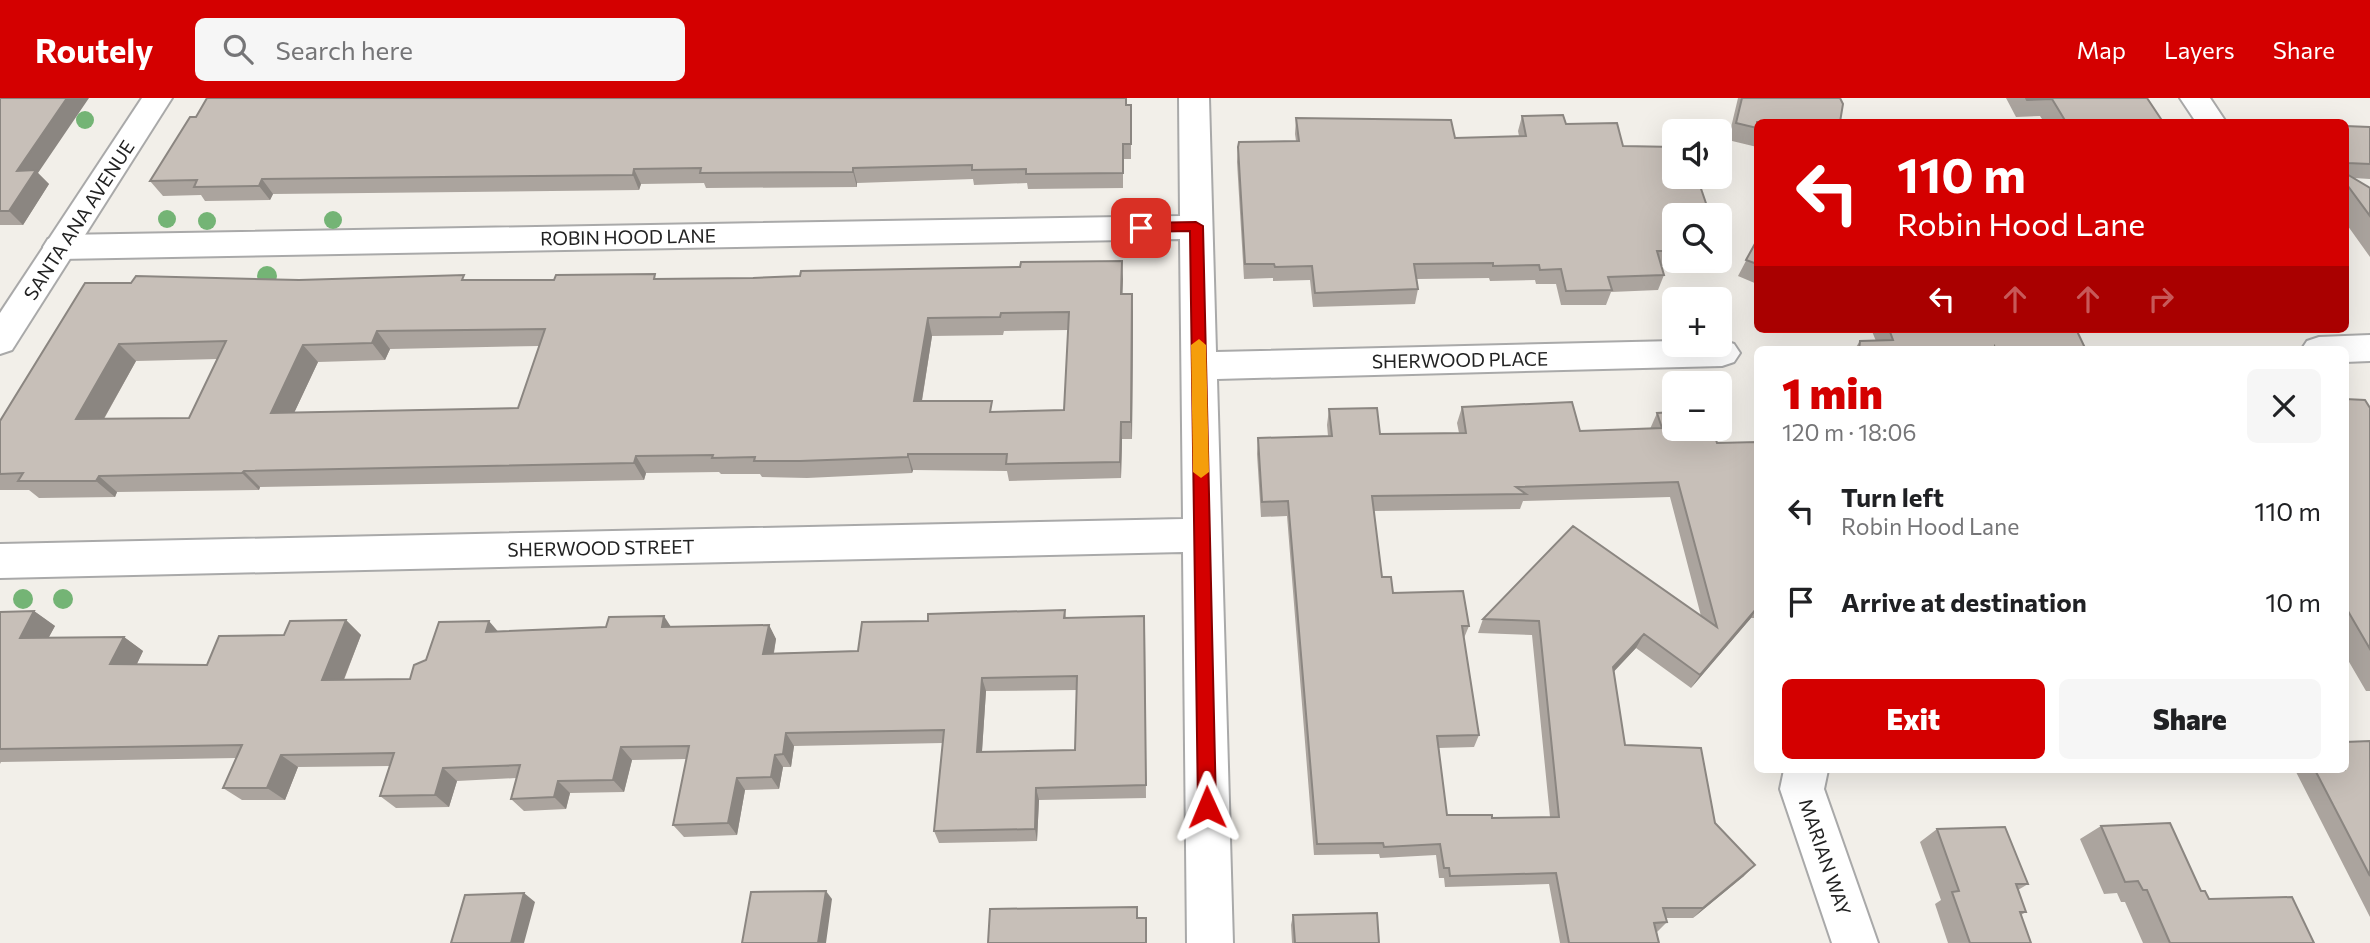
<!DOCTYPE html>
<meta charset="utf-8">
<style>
body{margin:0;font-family:Commissioner,sans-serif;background:#f6f6f6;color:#202124;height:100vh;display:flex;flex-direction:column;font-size:26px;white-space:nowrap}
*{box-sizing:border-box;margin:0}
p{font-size:23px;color:#757577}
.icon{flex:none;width:38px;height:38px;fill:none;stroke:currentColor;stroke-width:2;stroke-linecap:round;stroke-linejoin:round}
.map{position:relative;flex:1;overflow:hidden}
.panel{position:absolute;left:1754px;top:248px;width:595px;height:427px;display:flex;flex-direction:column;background:#fff;border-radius:10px;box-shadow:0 7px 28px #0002}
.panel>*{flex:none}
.top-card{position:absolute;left:1754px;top:21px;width:595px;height:214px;border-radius:10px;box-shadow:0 7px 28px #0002;background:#d40000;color:#fff;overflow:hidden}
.tools{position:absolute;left:1662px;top:21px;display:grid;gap:14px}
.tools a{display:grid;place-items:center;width:70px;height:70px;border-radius:10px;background:#fff;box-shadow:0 7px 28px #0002;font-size:35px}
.pin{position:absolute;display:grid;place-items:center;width:60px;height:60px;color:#fff;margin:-30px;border-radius:14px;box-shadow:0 4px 10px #0006}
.me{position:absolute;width:77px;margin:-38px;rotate:359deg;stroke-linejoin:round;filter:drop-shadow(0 0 5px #0008)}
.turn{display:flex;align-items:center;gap:24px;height:147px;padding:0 28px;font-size:32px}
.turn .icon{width:91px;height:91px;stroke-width:2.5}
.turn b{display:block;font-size:49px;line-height:60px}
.lanes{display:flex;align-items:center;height:66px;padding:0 28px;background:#0003;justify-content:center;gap:35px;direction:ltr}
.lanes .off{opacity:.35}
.round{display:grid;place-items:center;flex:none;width:74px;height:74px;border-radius:10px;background:#f6f6f6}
.summary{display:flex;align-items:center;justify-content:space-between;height:119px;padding:0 28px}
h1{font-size:42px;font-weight:800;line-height:52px;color:#d40000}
.action{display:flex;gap:14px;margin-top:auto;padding:14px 28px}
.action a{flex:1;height:80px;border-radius:10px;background:#d40000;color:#fff;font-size:28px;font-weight:800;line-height:80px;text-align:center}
.action a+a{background:#f6f6f6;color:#202124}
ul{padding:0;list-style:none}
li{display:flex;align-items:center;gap:21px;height:91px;padding:0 28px}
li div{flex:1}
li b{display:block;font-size:26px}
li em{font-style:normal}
header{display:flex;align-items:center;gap:42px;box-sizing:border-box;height:98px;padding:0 35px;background:#d40000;color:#fff}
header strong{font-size:33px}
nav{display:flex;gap:38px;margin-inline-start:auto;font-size:24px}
.search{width:490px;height:63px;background:#f6f6f6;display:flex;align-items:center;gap:18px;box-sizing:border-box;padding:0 24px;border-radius:10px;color:#757577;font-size:26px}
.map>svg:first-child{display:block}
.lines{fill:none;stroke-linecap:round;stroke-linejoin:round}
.minor-casing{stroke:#a9a9a9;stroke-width:4}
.tertiary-casing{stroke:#a9a9a9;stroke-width:4}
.minor{fill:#fff;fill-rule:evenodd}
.tertiary{fill:#fff;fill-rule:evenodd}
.tree{fill:#74b475}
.wall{fill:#aba49e;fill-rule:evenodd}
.shaded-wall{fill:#8b8681}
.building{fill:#c7bfb8;stroke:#8b8681;stroke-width:2;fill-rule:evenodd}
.route{fill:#d40000;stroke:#8a0000;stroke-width:2}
.slow{fill:#f59e0b}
.labels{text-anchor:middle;stroke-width:5;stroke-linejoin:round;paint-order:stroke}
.street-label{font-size:19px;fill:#222;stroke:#fff}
</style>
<header>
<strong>Routely</strong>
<div class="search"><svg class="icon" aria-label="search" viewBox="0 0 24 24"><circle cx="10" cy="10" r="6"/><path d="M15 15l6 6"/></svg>Search here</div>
<nav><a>Map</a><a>Layers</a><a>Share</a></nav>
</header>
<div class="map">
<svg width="2370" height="845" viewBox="0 0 2370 845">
<rect width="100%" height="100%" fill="#f2efe9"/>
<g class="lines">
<defs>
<path id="minor" d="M1179,0H1209L1216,254L1675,243V247H1720L1722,242L1734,246L1740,255L1734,264L1722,268L1217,281L1233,845H1187L1183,454L0,480V446L1183,421L1180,141L60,161L48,157L43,149L48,141L60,137L1180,118Z
M2180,0H2210L2226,24H2196Z
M2370,237V263L2345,264V252H2301L2307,243L2319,239Z
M1784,672H1828L1824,691L1878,845H1832L1780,691Z"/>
<path id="tertiary" d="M142,0H172L12,252L0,256V215Z"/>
</defs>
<use href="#minor" class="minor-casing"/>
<use href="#tertiary" class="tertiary-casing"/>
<use href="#minor" class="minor"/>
<use href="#tertiary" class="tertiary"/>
</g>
<g class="tree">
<circle cx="85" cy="22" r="9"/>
<circle cx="167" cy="121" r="9"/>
<circle cx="333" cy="122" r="9"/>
<circle cx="207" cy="123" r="9"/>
<circle cx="267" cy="178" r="10"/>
<circle cx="23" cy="501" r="10"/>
<circle cx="63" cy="501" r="10"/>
</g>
<path class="wall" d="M0,0L38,75L49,86L23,127H0Z
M207,0H1127V7H1131V61H1123V90L1028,91L1027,85L974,87L973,81L857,85V89L706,90L704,85L641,86L639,92L273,96L270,102L205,103L201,97L163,98L150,83L196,19Z
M1738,0H1840L1757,24V49L1728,42Z
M2006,0H2147L2163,24H2044L2040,18L2016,19Z
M1522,18L1566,26L1623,48L1675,117V163H1717L1715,167L1661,168L1664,177L1658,192L1611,194L1606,207H1561L1556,186H1536L1535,182L1490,183L1489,180L1417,181L1418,191L1415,206L1313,209L1310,182L1273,183V180L1244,181L1237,64L1238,49L1296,43L1295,36L1296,20L1455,40L1519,38L1518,33Z
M2345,28L2370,29V81L2354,80L2370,90V159L2345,124Z
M1757,142V186L1738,178Z
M1122,163V196L1133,214L1132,341H1122L1121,380L1009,383L1007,373L913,372L912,375L807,380L762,379L760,376H721L719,374L646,375L644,382L260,389L259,392L117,394L115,399L39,400L29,392H0V323L131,185L299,182H467L753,180L1020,169ZM1068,232L1064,312L994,314L922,303L932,238L1003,237L1004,233ZM539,248L518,310L294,315L318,264L385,262L390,251ZM218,261L189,320L104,321L136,263Z
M1871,231H2076L2086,252H1854L1860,243H1876Z
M2345,301L2370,310V593H2366L2345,557Z
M1462,309L1580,333L1650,331L1657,315L1717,345L1757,344V520H1751L1691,590L1636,550L1614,573L1625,647L1715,725L1744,778L1693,820H1666L1667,824L1657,834L1659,845H1560L1549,786L1445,789L1444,780H1439L1436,757L1380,760L1379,756L1314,757L1287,418L1261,419L1257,356L1258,340L1328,338L1327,327L1329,311L1380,336L1459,335L1457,325ZM1670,399L1701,518L1483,521L1478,535L1532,537L1550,719L1492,720L1447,717L1438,650L1474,649L1479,637L1464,540L1469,528L1393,495L1382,479L1374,413L1520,411L1523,403Z
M1065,512L1066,520L1144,518L1146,700L1039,702L1037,743L939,745L934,733L943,645L794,648L791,669H783L779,691L745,692L737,737L684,739L673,727L687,661L632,662L624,694L570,695L566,711L524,713L511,701L516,680L457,683L449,709L396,710L380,698L390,668L298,669L285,702H242L223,690L236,660L1,664L0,666V514L34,513L55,528L48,540L124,539L143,553L137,566L207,567L284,537L346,522L361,537L344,582L410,581L498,533L769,527L776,541L774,555L858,553L928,523ZM1077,592L1075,652L982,654L986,593Z
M2370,643V819L2295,672H2345Z
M2101,728L2201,793L2209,801L2314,845H2143L2125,804H2121L2117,795L2104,796L2080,741Z
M1937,731L2028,786L2018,792L2026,814L2021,817L2031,845H1948L1935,806L1941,802L1920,744Z
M1293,817L1379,845H1292L1291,827Z"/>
<path class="shaded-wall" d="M67,0H89L38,75L49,86L23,127L9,113L17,73Z
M853,70L857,85V89L853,74Z
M634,71L641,86L639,92L633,77Z
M262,81L273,96L270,102L259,88Z
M1122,163L1123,181L1122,214L1121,196Z
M1132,196L1133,214L1132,341L1131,324Z
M928,220L932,238L919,320L914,303Z
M377,233L390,251L385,262L372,245Z
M119,246L136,263L94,338L76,321Z
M303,247L318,264L286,332L271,315Z
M1121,324L1122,341L1121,380L1120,364Z
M908,356L913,372L912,375L908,359Z
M636,358L646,375L644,382L634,365Z
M244,373L260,389L259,392L242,375Z
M99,378L117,394L115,399L96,383Z
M1757,510L1751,520L1691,590L1700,577Z
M34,513L55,528L41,554L20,540Z
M664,518L673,532L662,529Z
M1144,518L1145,533L1146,700V687Z
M346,522L361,537L338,596L322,582Z
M489,523L501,537L486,534Z
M769,527L776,541L771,570L763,556Z
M1644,536L1636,550L1606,582L1613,569Z
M124,539L143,553L130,580L110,566Z
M982,580L986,593L981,667L977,654Z
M786,635L794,648L791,669L783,656Z
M621,649L632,662L624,694L613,682Z
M281,657L298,669L285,702L267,690Z
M775,657L783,669L779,691L771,679Z
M443,670L457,683L449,709L435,697Z
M737,680L745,692L737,737L728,725Z
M558,683L570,695L566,711L554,699Z
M1036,690L1039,702L1037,743L1035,731Z
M1755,767L1744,778L1693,820L1703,810Z
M826,793L832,801L826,845H818Z
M524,795L535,804L524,845H511Z"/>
<path class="building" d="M0,0H67L17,73L36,72L9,113H0Z
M207,0H1126V7H1131V46H1123V75L1026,76V71L972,72V67L853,70V74L700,75L701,70L634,71L633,77L262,81L259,88L194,89L197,82L150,83L190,19H196Z
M1742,0H1840L1843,6L1840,24H1757V30L1736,25Z
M2026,0H2147L2163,24H2066L2052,1L2027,2Z
M1563,17L1566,26L1617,25L1623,48L1675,49V79H1697L1710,117H1675V153H1657L1664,177L1608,179L1612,192L1566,193L1561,171L1540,172L1539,167L1493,168V165L1414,166L1418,191L1315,195L1312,168L1275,169L1274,166H1245L1238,49L1239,44L1299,43L1296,20L1451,22L1455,40L1526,38L1522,18Z
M2345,28L2370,29V66L2347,65L2345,62Z
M2345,75L2370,90V118L2345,84Z
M1757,142V166L1746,162Z
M1122,163L1121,196H1132L1131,324H1121L1120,364L1006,366L1007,356H908V359L800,363H754L755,359L712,360L713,357L636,358L634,365L244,373L242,375L99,378L96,383H18L23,375L0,376V323L85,185H131L136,178L299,182L464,177L462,182H554L556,177L655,176L654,181L753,180L800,178L801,173L1020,169L1021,164ZM1069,214L1064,312L990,314L992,303H914L928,220L1000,219L1001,215ZM545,231L518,310L271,315L303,247L372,245L377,233ZM226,243L189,320L76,321L119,246Z
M1889,231H2076L2086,252H1997L1995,249V252H1859L1860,243L1893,242Z
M2345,301L2365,302L2370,310V551L2345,508Z
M1572,304L1580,333L1662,330L1657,315L1675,314V331H1713L1717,345L1757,344V510L1700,577L1644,536L1613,569L1625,647L1701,650L1715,725L1755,767L1703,810H1663L1667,824L1654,825L1659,845H1569L1556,775L1450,778L1449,770H1444L1440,746L1384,749L1383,745L1317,746L1288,403L1262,404L1258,340L1332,338L1329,311L1377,310L1380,336L1466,335L1462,309ZM1678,384L1717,529L1573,428L1483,521L1539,523L1559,719L1492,720V717H1447L1437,638L1479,637L1462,528H1469L1463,493L1393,495L1391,479H1382L1372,398L1526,396L1516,389Z
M1065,512L1064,520L1144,518L1146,687L1036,690L1035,731L934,733L944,632L786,635L783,656L775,657L771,679L737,680L728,725L673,727L689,648L621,649L613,682L558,683L554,699L511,701L520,667L443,670L435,697L380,698L394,655L281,657L267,690H223L242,647L0,651V514L34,513L20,540L124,539L110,566L207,567L219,538L284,537L290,523L346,522L322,582L410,581L414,567L426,562L439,524L489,523L486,534L606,529L609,519L664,518L662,529L769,527L763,556L858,553L862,524L928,523V516ZM1077,578L1075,652L977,654L982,580Z
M2370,643V778L2315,672H2345V644Z
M2170,725L2201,793H2205L2209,801L2292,799L2314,845H2170L2147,792H2143L2138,783L2125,784L2101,728Z
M2005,729L2028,786H2016L2026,814H2020L2031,845H1970L1952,794L1959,793L1937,731Z
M826,793L818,845H742L751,794Z
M524,795L511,845H451L465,797Z
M1137,809V820H1146V845H988L990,811Z
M1377,815L1379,845H1295L1293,817Z"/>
<path class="route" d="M1196,124L1203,128L1216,709L1214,715L1207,718L1201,715L1198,709L1190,133L1141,134L1134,130L1141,125Z"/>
<path class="slow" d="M1199,241L1206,247L1209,374L1201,380L1193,374L1191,247Z"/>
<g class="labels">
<g class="street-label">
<text transform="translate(79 122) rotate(-57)" y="7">SANTA ANA AVENUE</text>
<text transform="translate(628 139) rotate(-1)" y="7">ROBIN HOOD LANE</text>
<text transform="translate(1460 262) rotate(-1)" y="7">SHERWOOD PLACE</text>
<text transform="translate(601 450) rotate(-1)" y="7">SHERWOOD STREET</text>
<text transform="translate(1825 759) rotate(71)" y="7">MARIAN WAY</text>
</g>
</g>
</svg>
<div class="tools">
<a><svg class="icon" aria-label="sound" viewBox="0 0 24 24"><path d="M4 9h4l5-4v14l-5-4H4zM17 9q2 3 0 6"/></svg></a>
<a><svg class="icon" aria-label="search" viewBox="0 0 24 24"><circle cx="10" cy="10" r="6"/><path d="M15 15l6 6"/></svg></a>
<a>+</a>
<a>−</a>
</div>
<div class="pin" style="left:1141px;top:130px;background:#d93025"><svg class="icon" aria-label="arrive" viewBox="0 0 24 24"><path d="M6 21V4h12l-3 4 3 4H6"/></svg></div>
<svg class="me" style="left:1207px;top:709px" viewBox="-20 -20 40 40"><path d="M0-17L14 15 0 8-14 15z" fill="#d40000" stroke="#fff" stroke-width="4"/></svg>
<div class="top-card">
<div class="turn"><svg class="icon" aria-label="left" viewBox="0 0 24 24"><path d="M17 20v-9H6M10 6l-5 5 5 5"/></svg><div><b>110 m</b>Robin Hood Lane</div></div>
<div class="lanes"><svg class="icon" aria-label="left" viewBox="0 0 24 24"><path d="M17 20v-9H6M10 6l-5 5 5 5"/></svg><svg class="icon off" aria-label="ahead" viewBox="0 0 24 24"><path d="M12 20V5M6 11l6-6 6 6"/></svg><svg class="icon off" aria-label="ahead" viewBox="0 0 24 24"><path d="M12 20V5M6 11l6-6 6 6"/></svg><svg class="icon off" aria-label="right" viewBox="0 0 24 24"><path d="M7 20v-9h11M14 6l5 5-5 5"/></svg></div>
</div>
<section class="panel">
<div class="summary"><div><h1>1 min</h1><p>120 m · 18:06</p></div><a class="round"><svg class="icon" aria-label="close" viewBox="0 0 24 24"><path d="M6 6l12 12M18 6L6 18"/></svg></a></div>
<ul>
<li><svg class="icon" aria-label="left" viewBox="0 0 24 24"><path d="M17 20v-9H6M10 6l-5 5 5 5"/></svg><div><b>Turn left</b><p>Robin Hood Lane</p></div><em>110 m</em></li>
<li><svg class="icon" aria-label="arrive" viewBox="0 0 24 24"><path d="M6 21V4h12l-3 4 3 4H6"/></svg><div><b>Arrive at destination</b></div><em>10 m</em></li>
</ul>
<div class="action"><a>Exit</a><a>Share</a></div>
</section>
</div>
